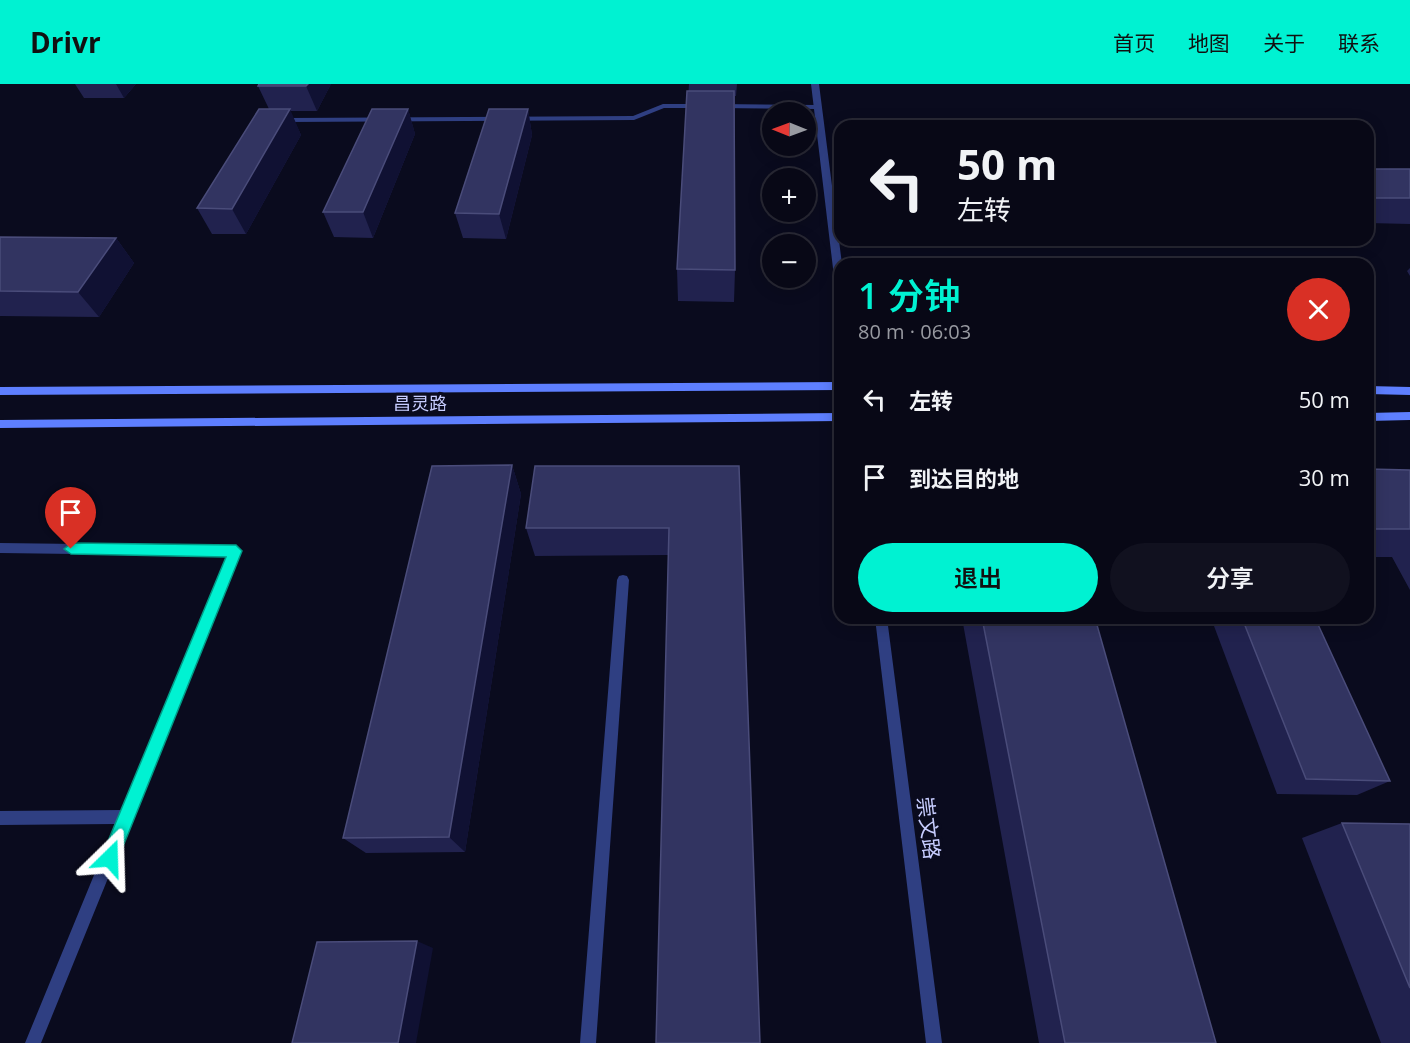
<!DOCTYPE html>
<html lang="zh">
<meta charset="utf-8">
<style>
body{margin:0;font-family:"Open Sans","Noto Sans SC",sans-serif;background:#11111f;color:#f1f3f6;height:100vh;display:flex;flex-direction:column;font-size:22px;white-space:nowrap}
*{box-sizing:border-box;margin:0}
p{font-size:20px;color:#989aa1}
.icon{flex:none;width:33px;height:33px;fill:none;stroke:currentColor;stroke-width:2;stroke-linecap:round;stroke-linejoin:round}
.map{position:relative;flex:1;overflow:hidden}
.panel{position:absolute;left:834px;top:174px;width:540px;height:366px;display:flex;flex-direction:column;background:#080816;border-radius:18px;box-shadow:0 3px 15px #0003,0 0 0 2px #292935}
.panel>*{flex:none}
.top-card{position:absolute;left:834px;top:36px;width:540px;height:126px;border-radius:18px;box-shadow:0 3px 15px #0003,0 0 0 2px #292935;background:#080816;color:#f1f3f6;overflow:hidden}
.needle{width:39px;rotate:271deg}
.tools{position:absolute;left:762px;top:18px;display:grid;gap:12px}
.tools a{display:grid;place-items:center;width:54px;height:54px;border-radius:50%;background:#080816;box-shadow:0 3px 15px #0003,0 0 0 2px #292935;font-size:30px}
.pin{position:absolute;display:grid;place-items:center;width:51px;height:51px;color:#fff;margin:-62px -26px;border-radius:50% 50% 50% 0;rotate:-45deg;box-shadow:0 0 6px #0007}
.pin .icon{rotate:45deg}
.me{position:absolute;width:66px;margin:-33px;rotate:22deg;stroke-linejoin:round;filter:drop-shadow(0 0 4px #0008)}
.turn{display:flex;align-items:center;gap:21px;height:126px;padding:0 24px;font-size:27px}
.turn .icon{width:78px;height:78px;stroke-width:2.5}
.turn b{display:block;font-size:42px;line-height:51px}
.round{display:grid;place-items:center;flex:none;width:63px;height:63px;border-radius:32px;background:#11111f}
.head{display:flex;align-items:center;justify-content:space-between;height:102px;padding:0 24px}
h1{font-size:36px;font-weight:600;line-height:45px;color:#00f2d2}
.cta{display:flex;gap:12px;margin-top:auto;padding:12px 24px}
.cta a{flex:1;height:69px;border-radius:36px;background:#00f2d2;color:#111;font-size:24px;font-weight:600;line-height:69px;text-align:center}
.cta a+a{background:#11111f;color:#f1f3f6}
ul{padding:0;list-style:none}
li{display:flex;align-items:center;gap:18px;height:78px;padding:0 24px}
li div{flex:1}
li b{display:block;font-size:22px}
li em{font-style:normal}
header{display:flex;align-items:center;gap:36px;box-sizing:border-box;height:84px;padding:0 30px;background:#00f2d2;color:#111}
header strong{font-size:28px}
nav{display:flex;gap:33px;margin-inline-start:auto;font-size:21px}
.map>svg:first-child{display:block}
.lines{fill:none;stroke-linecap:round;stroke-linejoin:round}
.service{fill:#2f3f82;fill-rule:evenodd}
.minor{fill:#2f3f82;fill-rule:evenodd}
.tertiary{fill:#2f3f82;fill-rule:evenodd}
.secondary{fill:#5e7fff;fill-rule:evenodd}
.wall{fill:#21224e}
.shaded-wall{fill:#101133}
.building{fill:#323461;stroke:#4a4c7a;stroke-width:1.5}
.route{fill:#00f2d2;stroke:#009d88;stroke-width:1.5}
.labels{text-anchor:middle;stroke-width:6;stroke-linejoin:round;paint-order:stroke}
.street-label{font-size:18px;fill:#c7cdff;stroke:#0a0b1e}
.near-street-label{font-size:21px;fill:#c7cdff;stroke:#0a0b1e}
</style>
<header>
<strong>Drivr</strong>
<nav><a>首页</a><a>地图</a><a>关于</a><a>联系</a></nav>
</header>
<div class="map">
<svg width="1410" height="959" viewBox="0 0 1410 959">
<rect width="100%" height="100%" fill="#0a0b1e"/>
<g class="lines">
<path class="service" d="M0,459L235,462L239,464L241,467L41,959H25L115,740L0,741V727L122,726L227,472L0,469Z"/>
<path class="minor" d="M663,20H702L706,22L702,24H664L634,36L289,38L285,36L289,34L633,32Z
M717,20L817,21L821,23L817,25L720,24H717Z
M623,491L627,492L629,496L596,959H580L617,496L619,492Z"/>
<path class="tertiary" d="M811,0H819L842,180H840V204L835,201Z
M875,534H887L942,959H926Z"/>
<path class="secondary" d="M840,298V306L0,311V303Z
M1368,302L1410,303V311L1368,310Z
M1410,328V336L1368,337V329Z
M840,329V337L0,344V336Z"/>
</g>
<path class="wall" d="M75,0H136L124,14H84Z
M331,0L317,27H290L301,51L246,150H212L197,124L269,25L258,2Z
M689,0H737L736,12H735V186L734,218L678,217L677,185Z
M408,25L415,50L373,154L334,153L323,128Z
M528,25L532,51L506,155L463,154L455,129Z
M1368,85H1410V140L1368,139Z
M0,153L116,154L134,179L99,233L0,232Z
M1410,184V192L1407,187Z
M512,381L521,410L465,768L366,769L343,754Z
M739,382L668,471L535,472L526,444Z
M1368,385L1410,386V506L1392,473H1368Z
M962,534H1095L1216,959H1039Z
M1211,534H1315L1390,697L1357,711L1277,710Z
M1342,739L1410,740V959H1381L1302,754Z"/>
<path class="shaded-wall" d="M116,0H136L124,14Z
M308,0H331L317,27L306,2Z
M290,25L301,51L246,150L232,125Z
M408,25L415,50L373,154L363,128Z
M528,25L532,51L506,155L499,130Z
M116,154L134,179L99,233L78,208Z
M512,381L521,410L465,768L449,753Z
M417,857L433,864L416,959H398Z"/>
<path class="building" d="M259,0H308L306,2H258Z
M687,7H734L735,186L677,185Z
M259,25H290L232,125L197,124Z
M372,25H408L363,128H323Z
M489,25H528L499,130L455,129Z
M1368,85H1410V114H1368Z
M0,153L116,154L78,208L0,207Z
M512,381L449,753L343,754L432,382Z
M535,382H739L760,959H656L669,444H526Z
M1368,385L1410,386V445H1368Z
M982,534H1095L1216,959H1065Z
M1242,534H1315L1390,697L1306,695Z
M1342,739L1410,740V904Z
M417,857L398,959H292L317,858Z"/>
<path class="route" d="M71,459L236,461L242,467L116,780L110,782L104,780L101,774L226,473L71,470L64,465Z"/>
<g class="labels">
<g class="street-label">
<text x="420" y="326">昌灵路</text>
</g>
<g class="near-street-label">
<text transform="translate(928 744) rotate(83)" y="7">崇文路</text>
</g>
</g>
</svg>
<div class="tools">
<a><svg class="needle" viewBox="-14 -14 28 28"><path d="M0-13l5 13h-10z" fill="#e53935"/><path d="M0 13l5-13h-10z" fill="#989aa1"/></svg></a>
<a>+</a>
<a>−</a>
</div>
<div class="pin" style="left:71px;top:465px;background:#d93025"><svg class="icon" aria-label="arrive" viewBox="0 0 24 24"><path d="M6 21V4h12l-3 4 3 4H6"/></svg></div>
<svg class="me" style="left:110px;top:774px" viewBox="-20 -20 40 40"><path d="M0-17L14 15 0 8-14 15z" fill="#00f2d2" stroke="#fff" stroke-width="4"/></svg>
<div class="top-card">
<div class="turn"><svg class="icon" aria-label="left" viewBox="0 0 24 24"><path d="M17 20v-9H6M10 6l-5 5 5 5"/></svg><div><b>50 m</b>左转</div></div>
</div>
<section class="panel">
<div class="head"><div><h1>1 分钟</h1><p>80 m · 06:03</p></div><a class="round" style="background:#d93025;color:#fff"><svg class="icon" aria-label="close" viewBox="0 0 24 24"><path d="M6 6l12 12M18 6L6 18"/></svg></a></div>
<ul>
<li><svg class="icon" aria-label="left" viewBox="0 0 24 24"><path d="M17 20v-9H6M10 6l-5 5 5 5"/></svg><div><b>左转</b></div><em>50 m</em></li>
<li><svg class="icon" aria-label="arrive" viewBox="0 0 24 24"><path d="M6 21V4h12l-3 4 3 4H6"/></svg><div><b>到达目的地</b></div><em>30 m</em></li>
</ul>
<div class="cta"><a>退出</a><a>分享</a></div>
</section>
</div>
